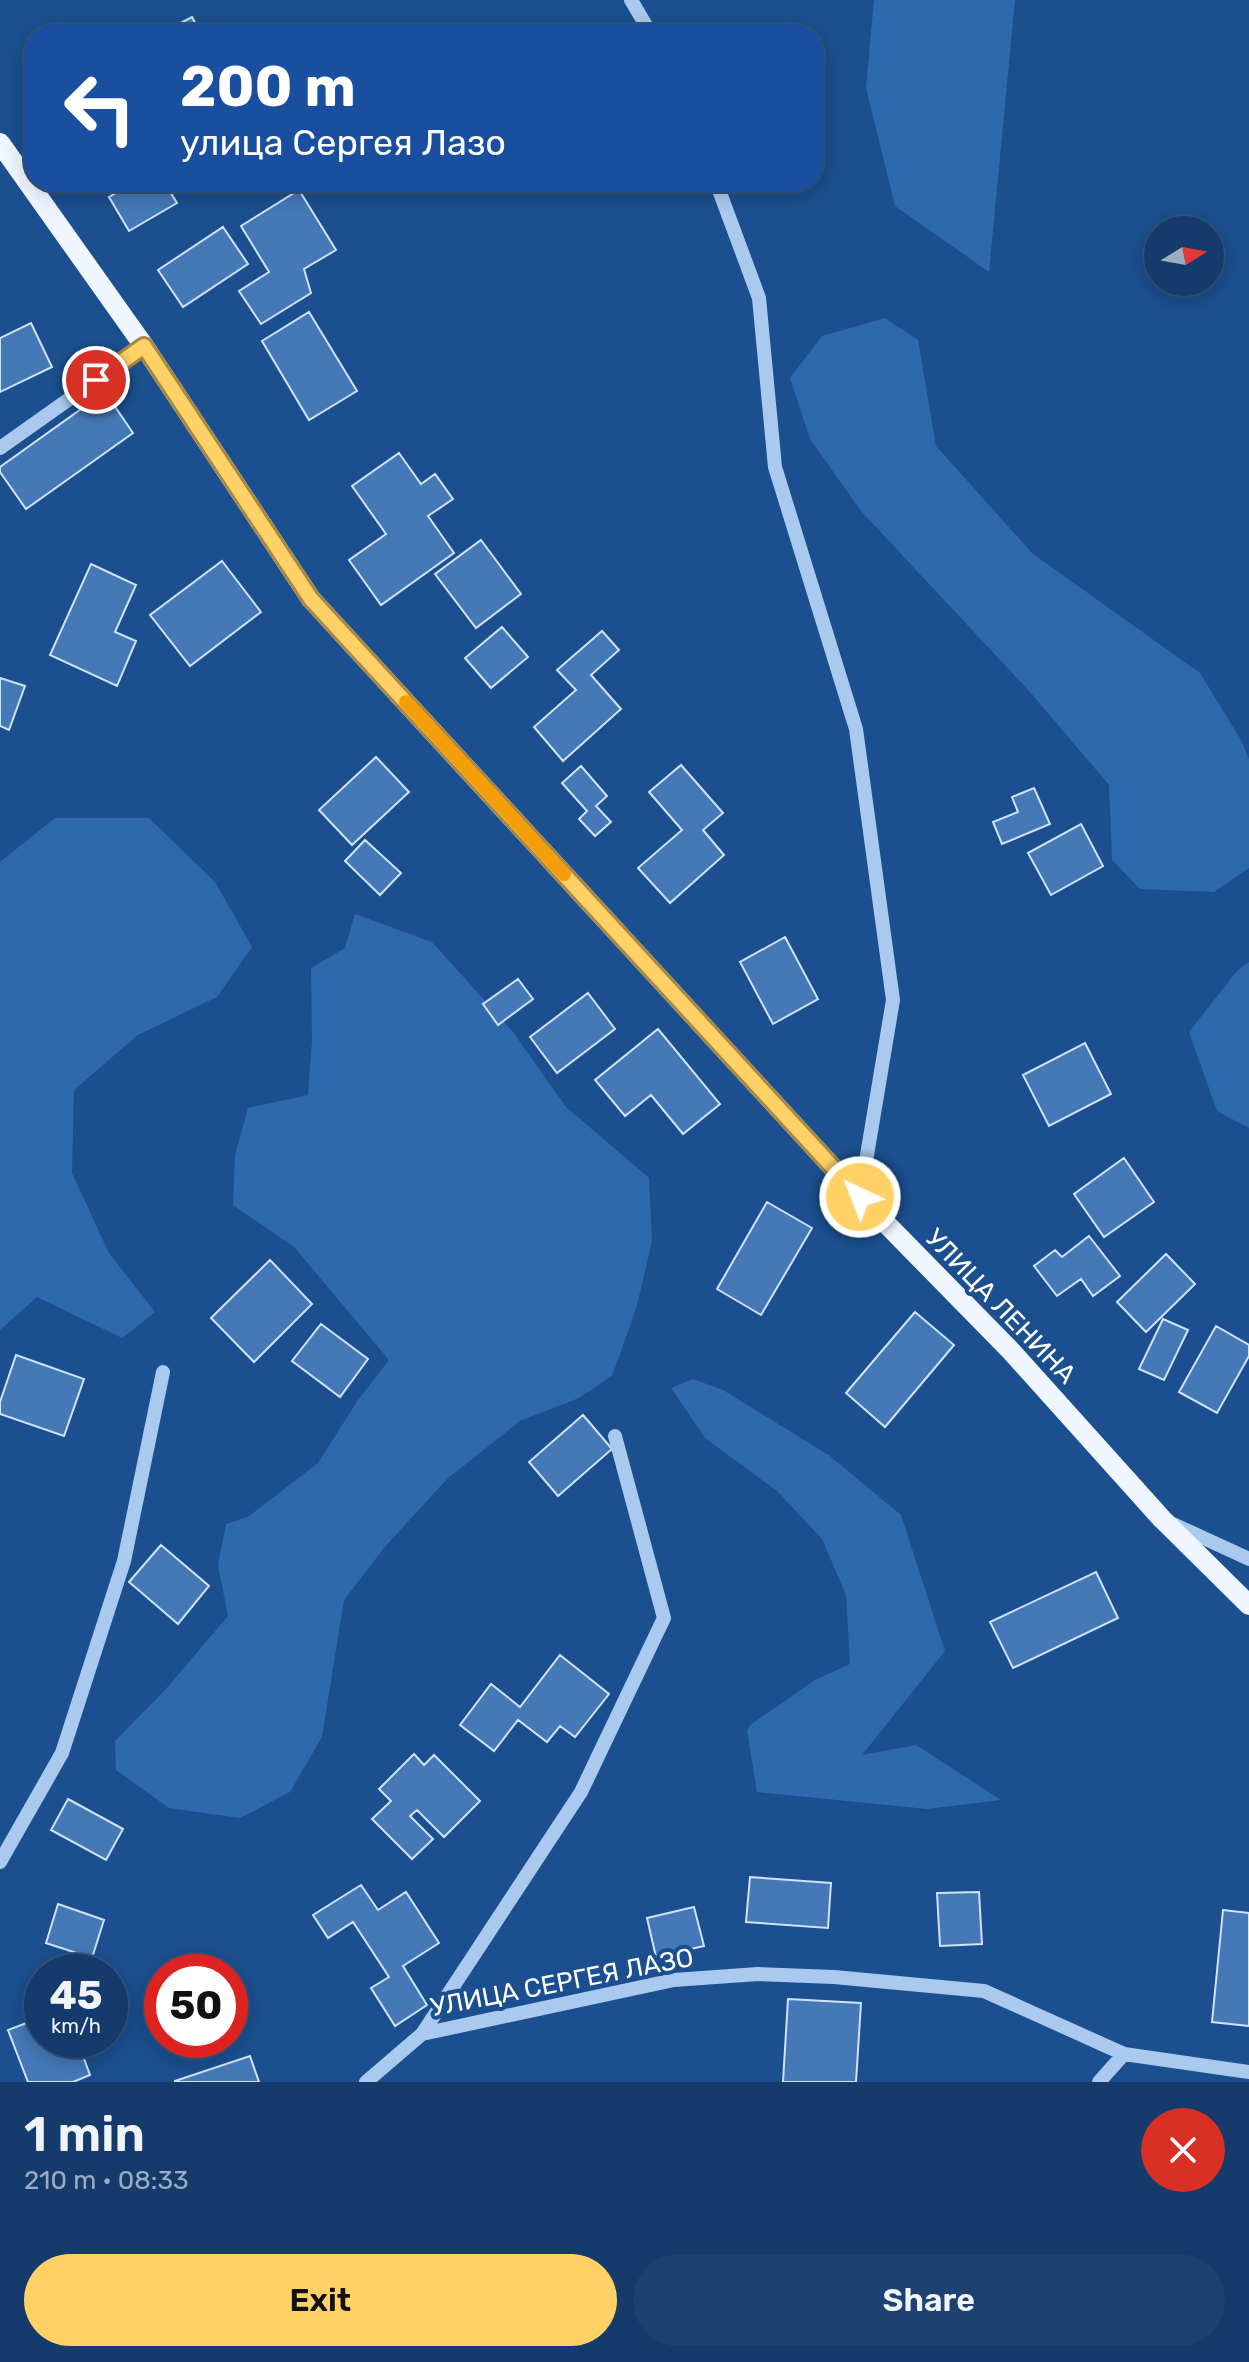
<!DOCTYPE html>
<meta charset="utf-8">
<style>
body{margin:0;font-family:Rubik,sans-serif;background:#1d4271;color:#f1f3f6;height:100vh;display:flex;flex-direction:column;font-size:30px;white-space:nowrap}
*{box-sizing:border-box;margin:0}
p{font-size:26px;color:#9dadc1}
.icon{flex:none;width:44px;height:44px;fill:none;stroke:currentColor;stroke-width:2;stroke-linecap:round;stroke-linejoin:round}
.map{position:relative;height:2082px;overflow:hidden}
.sheet{display:flex;flex-direction:column;background:#143b6b;flex:1}
.sheet>*{flex:none}
.hud{position:absolute;left:24px;top:24px;width:800px;height:168px;border-radius:32px;box-shadow:0 4px 20px #0003,0 0 0 2px #33557e;background:#1a4fa0;color:#fff;overflow:hidden}
.needle{width:52px;rotate:79deg}
.tools{position:absolute;left:1144px;top:216px;display:grid;gap:16px}
.tools a{display:grid;place-items:center;width:80px;height:80px;border-radius:50%;background:#143b6b;box-shadow:0 4px 20px #0003,0 0 0 2px #33557e;font-size:40px}
.speed{position:absolute;left:24px;top:1954px;display:flex;gap:16px;font-size:40px;font-weight:700;text-align:center}
.speed>*{display:grid;place-content:center;width:104px;height:104px;border-radius:50%;background:#143b6b;box-shadow:0 4px 20px #0003,0 0 0 2px #33557e;line-height:1}
.speed small{font-size:20px;font-weight:400}
.speed .limit{border:12px solid #d22;background:#fff;color:#111}
.pin{position:absolute;display:grid;place-items:center;width:68px;height:68px;color:#fff;margin:-34px;border:4px solid #fff;border-radius:50%;box-shadow:0 2px 8px #0007}
.me{position:absolute;width:88px;margin:-44px;rotate:317deg;stroke-linejoin:round;filter:drop-shadow(0 0 6px #0008)}
.turn{display:flex;align-items:center;gap:28px;height:168px;padding:0 24px;font-size:36px}
.turn .icon{width:104px;height:104px;stroke-width:2.5}
.turn b{display:block;font-size:56px;line-height:68px}
.round{display:grid;place-items:center;flex:none;width:84px;height:84px;border-radius:42px;background:#1d4271}
.summary{display:flex;align-items:center;justify-content:space-between;height:136px;padding:0 24px}
h1{font-size:48px;font-weight:600;line-height:60px}
.primary-button{display:flex;gap:16px;margin-top:auto;padding:16px 24px}
.primary-button a{flex:1;height:92px;border-radius:48px;background:#ffd166;color:#111;font-size:32px;font-weight:600;line-height:92px;text-align:center}
.primary-button a+a{background:#1d4271;color:#f1f3f6}
.map>svg:first-child{display:block}
.green{fill:#2e69ad}
.building{fill:#4478b7;stroke:#cfe3fa;stroke-width:2}
.lines{fill:none;stroke-linecap:round;stroke-linejoin:round}
.minor{stroke:#a9c9ee;stroke-width:14}
.major{stroke:#f0f6ff;stroke-width:20}
.route-casing{stroke:#a68842;stroke-width:20}
.route{stroke:#ffd166;stroke-width:14}
.slow{stroke:#f59e0b;stroke-width:14}
.labels{text-anchor:middle;stroke-width:8;stroke-linejoin:round;paint-order:stroke}
.street-label{font-size:26px;fill:#fff;stroke:#1b4f8f}
</style>
<div class="map">
<svg width="1249" height="2082" viewBox="0 0 1249 2082">
<rect width="100%" height="100%" fill="#1b4f8f"/>
<path class="green" d="M874,0H1015L989,272L895,206L866,88Z
M885,318L918,340L936,446L1033,554L1200,673L1241,740L1249,759V868L1214,892L1140,889L1112,860L1109,785L1030,692L861,511L810,439L790,378L822,336Z
M55,818H149L215,882L252,947L217,997L138,1035L74,1090L72,1173L109,1253L155,1312L122,1338L37,1297L0,1330V862Z
M355,914L432,942L513,1032L566,1107L649,1178L652,1242L636,1309L612,1376L579,1398L520,1421L447,1479L384,1548L344,1600L322,1737L290,1792L240,1818L169,1808L116,1770L115,1741L165,1690L228,1616L218,1565L226,1524L248,1517L318,1463L358,1400L389,1360L294,1247L233,1205L235,1155L248,1108L308,1095L312,1041L311,968L345,948Z
M1249,962V1128L1217,1111L1189,1032L1237,971Z
M693,1379L723,1390L830,1456L901,1515L945,1651L862,1755L916,1745L1001,1800L927,1809L757,1792L747,1731L750,1725L815,1680L850,1664L846,1595L822,1539L777,1491L705,1438L671,1388Z"/>
<path class="building" d="M192,17L201,34H159Z
M138,26L142,34H124Z
M135,182H182L169,190L177,203L129,231L109,197Z
M299,190L336,250L304,269L311,293L261,324L239,291L269,272L241,226Z
M223,227L248,264L183,307L158,270Z
M309,312L357,391L309,420L262,341Z
M31,323L52,367L0,392V338Z
M105,392L133,433L26,509L0,472V467Z
M399,453L421,484L435,474L453,499L428,516L454,553L381,605L349,560L386,534L352,486Z
M481,540L521,594L476,628L435,574Z
M222,561L261,612L190,666L150,615Z
M91,564L136,585L115,632L136,641L117,686L50,655Z
M502,627L528,657L491,688L465,658Z
M602,631L619,650L591,675L621,709L563,761L534,727L576,690L557,670Z
M0,678L25,686L9,730L0,726Z
M376,757L409,792L352,845L319,810Z
M681,765L723,813L703,830L724,855L670,903L638,868L682,830L649,792Z
M581,766L607,796L596,806L611,822L595,836L579,819L587,811L562,783Z
M1034,788L1050,824L1002,844L993,822L1018,812L1012,797Z
M1081,824L1103,866L1051,895L1028,853Z
M365,840L401,873L380,895L345,861Z
M785,937L818,999L773,1024L740,962Z
M518,979L533,999L498,1025L483,1004Z
M588,993L615,1029L557,1073L530,1037Z
M658,1029L720,1104L683,1134L651,1095L625,1116L595,1080Z
M1085,1043L1111,1094L1049,1126L1023,1075Z
M1124,1158L1154,1202L1104,1237L1074,1194Z
M767,1202L812,1228L761,1315L717,1289Z
M1089,1236L1120,1276L1093,1296L1081,1279L1057,1296L1034,1266L1055,1250L1062,1257Z
M1166,1254L1195,1284L1146,1332L1117,1302Z
M270,1260L312,1304L254,1362L211,1318Z
M915,1312L954,1345L885,1427L846,1393Z
M1163,1319L1188,1330L1164,1380L1139,1369Z
M321,1324L368,1359L340,1397L292,1361Z
M1216,1326L1249,1345V1356L1217,1413L1179,1392Z
M16,1355L84,1379L64,1436L0,1414V1402Z
M583,1415L612,1449L558,1496L529,1462Z
M161,1545L209,1586L178,1624L129,1582Z
M1096,1572L1118,1618L1013,1668L990,1622Z
M560,1655L609,1694L575,1737L560,1726L547,1742L518,1720L494,1751L460,1725L491,1684L520,1707Z
M414,1754L424,1765L434,1755L480,1801L444,1837L417,1810L410,1816L433,1839L412,1859L372,1819L391,1801L379,1789Z
M68,1799L123,1829L106,1860L51,1830Z
M750,1877L831,1883L828,1928L746,1922Z
M361,1885L378,1910L406,1892L439,1943L403,1966L427,2005L395,2026L371,1988L389,1977L353,1922L328,1938L313,1915Z
M979,1892L982,1944L940,1946L937,1893Z
M58,1904L104,1920L92,1958L46,1943Z
M694,1907L704,1946L656,1957L647,1918Z
M1223,1910L1249,1913V2026L1212,2022Z
M788,1999L861,2003L856,2082H783Z
M42,2017V2040H77L90,2075L73,2082H28L8,2030Z
M250,2056L259,2082H175V2081Z"/>
<g class="lines">
<path class="minor" d="M631,0L651,34
M716,182L759,298L775,467L856,729L893,1000L860,1197
M0,448L144,346
M1173,1524L1249,1559
M0,1862L62,1753L124,1561L163,1372
M422,2034L581,1792L664,1618L615,1436
M366,2082L422,2034L674,1980L758,1974L834,1977L984,1991L1124,2054L1249,2072
M1099,2082L1124,2054"/>
<path class="major" d="M0,143L144,346L311,599L860,1197L1011,1351L1162,1519L1249,1605"/>
</g>
<g class="lines">
<defs>
<path id="route" d="M96,380L144,346L311,599L860,1197"/>
</defs>
<use href="#route" class="route-casing"/>
<use href="#route" class="route"/>
<path class="slow" d="M406,702L564,874"/>
</g>
<g class="labels">
<g class="street-label">
<text transform="translate(1001 1306) rotate(46)" y="9">УЛИЦА ЛЕНИНА</text>
<text transform="translate(562 1982) rotate(-11)" y="9">УЛИЦА СЕРГЕЯ ЛАЗО</text>
</g>
</g>
</svg>
<div class="tools">
<a><svg class="needle" viewBox="-14 -14 28 28"><path d="M0-13l5 13h-10z" fill="#e53935"/><path d="M0 13l5-13h-10z" fill="#9dadc1"/></svg></a>
</div>
<div class="speed"><div>45<small>km/h</small></div><div class="limit">50</div></div>
<div class="pin" style="left:96px;top:380px;background:#d93025"><svg class="icon" aria-label="arrive" viewBox="0 0 24 24"><path d="M6 21V4h12l-3 4 3 4H6"/></svg></div>
<svg class="me" style="left:860px;top:1197px" viewBox="-20 -20 40 40"><circle r="17" fill="#ffd166" stroke="#fff" stroke-width="3"/><path d="M0-11L8 9 0 5-8 9z" fill="#fff"/></svg>
<div class="hud">
<div class="turn"><svg class="icon" aria-label="left" viewBox="0 0 24 24"><path d="M17 20v-9H6M10 6l-5 5 5 5"/></svg><div><b>200 m</b>улица Сергея Лазо</div></div>
</div>
</div>
<section class="sheet">
<div class="summary"><div><h1>1 min</h1><p>210 m · 08:33</p></div><a class="round" style="background:#d93025;color:#fff"><svg class="icon" aria-label="close" viewBox="0 0 24 24"><path d="M6 6l12 12M18 6L6 18"/></svg></a></div>
<div class="primary-button"><a>Exit</a><a>Share</a></div>
</section>
